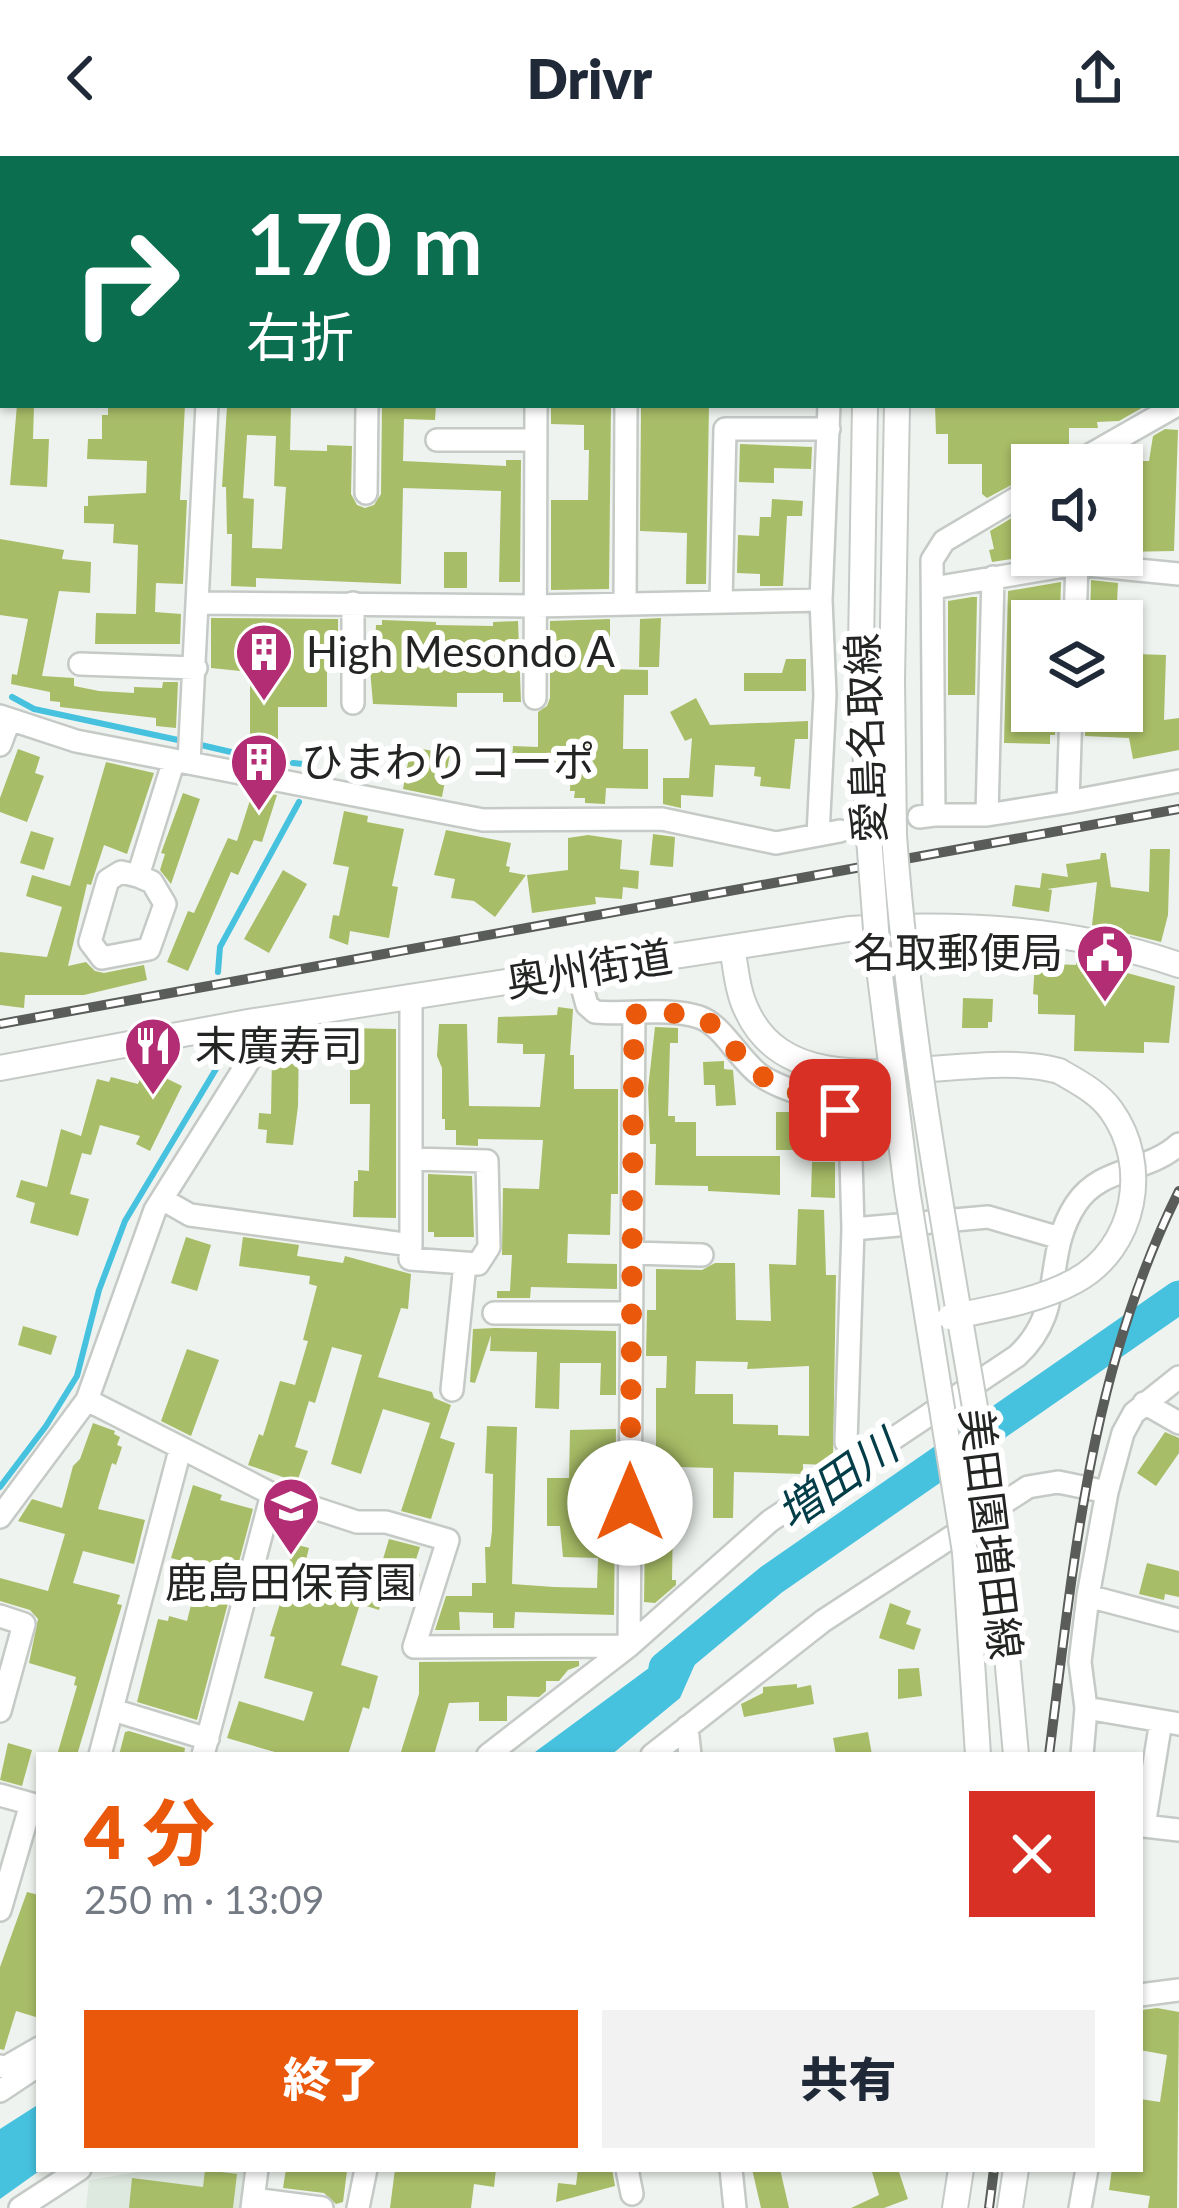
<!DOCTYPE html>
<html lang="ja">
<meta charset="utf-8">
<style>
body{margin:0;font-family:Lato,"Noto Sans JP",sans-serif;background:#f2f2f3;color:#1f2937;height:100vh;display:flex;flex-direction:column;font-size:45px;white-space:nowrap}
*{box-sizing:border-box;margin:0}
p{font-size:39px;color:#747a83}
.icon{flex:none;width:66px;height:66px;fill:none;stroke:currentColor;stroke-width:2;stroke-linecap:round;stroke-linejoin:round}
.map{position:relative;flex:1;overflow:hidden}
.drawer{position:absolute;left:36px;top:1596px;width:1107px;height:420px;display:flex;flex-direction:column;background:#fff;border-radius:0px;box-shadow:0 3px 9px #0004}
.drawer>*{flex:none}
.top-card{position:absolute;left:0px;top:0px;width:1179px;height:252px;box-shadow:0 3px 9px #0004;background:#0b6e4f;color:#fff;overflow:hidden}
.fabs{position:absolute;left:1011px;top:288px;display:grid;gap:24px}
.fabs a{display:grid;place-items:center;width:132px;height:132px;border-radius:0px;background:#fff;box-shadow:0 3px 9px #0004;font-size:60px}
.pin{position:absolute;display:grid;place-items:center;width:102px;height:102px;color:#fff;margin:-51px;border-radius:24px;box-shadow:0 6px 18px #0006}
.me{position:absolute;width:132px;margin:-66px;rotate:0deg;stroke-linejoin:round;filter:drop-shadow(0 0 9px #0008)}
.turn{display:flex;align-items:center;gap:42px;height:252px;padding:0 48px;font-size:54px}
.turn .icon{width:156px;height:156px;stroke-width:2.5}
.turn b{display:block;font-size:84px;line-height:102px}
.round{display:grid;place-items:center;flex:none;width:126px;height:126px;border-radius:0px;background:#f2f2f3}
.headline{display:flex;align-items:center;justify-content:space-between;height:204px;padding:0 48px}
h1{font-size:72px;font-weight:800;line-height:90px;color:#ea580c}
.button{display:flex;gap:24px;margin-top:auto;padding:24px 48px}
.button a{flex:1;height:138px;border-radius:0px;background:#ea580c;color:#fff;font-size:48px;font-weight:800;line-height:138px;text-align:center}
.button a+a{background:#f2f2f3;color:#1f2937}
header{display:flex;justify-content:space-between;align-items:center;height:156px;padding:0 48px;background:#fff;font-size:54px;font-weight:800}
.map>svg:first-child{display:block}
.built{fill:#dde8df}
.water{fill:#46c2df}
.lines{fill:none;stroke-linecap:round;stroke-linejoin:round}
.stream{stroke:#46c2df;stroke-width:6}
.river{stroke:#46c2df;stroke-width:33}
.building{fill:#a8bd67;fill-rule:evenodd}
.minor-casing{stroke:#c5cac6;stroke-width:26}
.major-casing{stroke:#c5cac6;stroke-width:28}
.minor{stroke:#fff;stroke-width:21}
.major{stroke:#fff;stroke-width:24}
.rail-casing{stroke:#595c59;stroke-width:10}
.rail{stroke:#fff;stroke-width:6;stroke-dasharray:18;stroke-linecap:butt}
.major-bridge-casing{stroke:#c5cac6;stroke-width:28;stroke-linecap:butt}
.major-bridge{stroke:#fff;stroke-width:24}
.route{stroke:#ea580c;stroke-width:21;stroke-dasharray:0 37.8}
.labels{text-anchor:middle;stroke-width:12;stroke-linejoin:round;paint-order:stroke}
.poi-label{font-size:42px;fill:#232523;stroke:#fff;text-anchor:start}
.street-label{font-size:42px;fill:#232523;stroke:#fff}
.water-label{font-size:45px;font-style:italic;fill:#023d48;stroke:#fff}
</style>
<header><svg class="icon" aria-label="back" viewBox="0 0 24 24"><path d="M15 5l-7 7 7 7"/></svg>Drivr<svg class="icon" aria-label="share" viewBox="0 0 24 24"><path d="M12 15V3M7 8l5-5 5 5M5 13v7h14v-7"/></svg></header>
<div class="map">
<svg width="1179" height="2052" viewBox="0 0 1179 2052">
<rect width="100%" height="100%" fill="#eef3ef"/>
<path class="built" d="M0,0H394V3H3L0,109Z
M156,2013H251L246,2052H86L89,2024Z"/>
<path class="water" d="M695,1478L699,1499L680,1542L611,1599H531Z
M39,1948L42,2013L0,2043V1973Z"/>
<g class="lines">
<path class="stream" d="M12,541L34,553L178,584
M201,589L231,596
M244,599L275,605
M293,607L314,609L312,614
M218,816L220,791L299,646
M0,1331L46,1270L77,1220L99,1134L125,1065L222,903"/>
<path class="river" d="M665,1512L771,1424L1179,1141"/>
</g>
<path class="building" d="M17,249H34L33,283H49L47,331L10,329Z
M108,249H185L180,344H187L183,428L156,427L155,456L181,458L180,488H95L96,457L136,458L138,389L113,387L114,368L84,367V350H88V340L146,337L147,305L87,303L88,283H102V259H108Z
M291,249L290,294L327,295V289L352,290L351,338L357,349L365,352L374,349L381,338L382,249H436L435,264L404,263L403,305L506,310V304H521L520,426H499L501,335L403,332L401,428L256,422V431L231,430L232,378H227L226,331H222L227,250ZM247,279L276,280L274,330L286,331L282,393L252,392L254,343L243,342Z
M551,249H611L609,433L551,434V344H588L589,294H584V269L551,268Z
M679,249H709L706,428H686L687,377L640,375L641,250Z
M935,249H1147L1119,265L1097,266L1098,272H1069V293L1057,308H1033L1032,318L987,342L982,338V308H948V278H936Z
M1165,273L1178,274L1174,395L1122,396V305H1149L1153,280Z
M740,288L812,291L811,313L774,312V327L739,326Z
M772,343L803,345L802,360H787L783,430H760V418L737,417L738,379L759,380L760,361H771Z
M1032,350V400L992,406L989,394L994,393L990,375Z
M0,383L64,394L62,403L91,406L90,437L59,435L42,520L74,522V530L99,535L134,537V531L162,532L163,526H178L176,572L156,570V562L60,551V546L50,545V536L11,528L12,518L17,519L28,463L0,459Z
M444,396H467V432H444Z
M1091,424L1118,427L1116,465H1090Z
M1061,426L1060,457L1032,455V557L1056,558L1055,579H1050V588L1004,587L1008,435Z
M972,441H977L975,539H948V445Z
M211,462L338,463V507H327V551H278V588H250V516L211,512Z
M661,462L659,511H639L640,463Z
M610,463V513L648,514V539H624L623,593H648V633L606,632L605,648L585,647V642H574L575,635H570L571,606L512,605L513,590L538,591V556L547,550L550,542V465Z
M382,464L436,466V469L493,470V466L518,465L521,546H503V537H457V551L373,548L368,489H375L376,469H382Z
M1135,498L1166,499L1164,564L1179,562V594L1133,603L1129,582L1085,580L1086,555H1133Z
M786,503H806V535H744V517H782Z
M696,542L710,569L808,565V583H795L790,633L760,630L761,621L754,620L755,611L715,609L713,641L681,639V652L663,648V622H689L692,582L685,585L670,556Z
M411,591L450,598L442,641L403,633Z
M18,593L40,601L35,617L44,620L27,666L0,656V642Z
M106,606L154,617L127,698L104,689L91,729L87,728L68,810L86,806L95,815L104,817L144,809L147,824L84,839H25L24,852L0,849V796L47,801L62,751L26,740L32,719L70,730Z
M253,635L277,639L262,686L254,684L238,719L231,716L188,815L167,806L188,755L194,757L228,682L237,685Z
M183,637L200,643L171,728L160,714L165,698L161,697Z
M344,655L368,660L367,666L404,673L392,730L398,731L389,782L350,775L348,789L329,782L333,759L339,760L349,711L333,708Z
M446,674L511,687L506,710L510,711L509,716L526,719L495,761L474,745L451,742L455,723L434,719Z
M31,675L54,682L44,714L20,707Z
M653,678L675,681L673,711L650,709Z
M588,679L622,684L620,713L639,715L638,733L623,731L622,743L595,741L596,748L532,757L527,719L568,714V682Z
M1150,693H1170L1168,759L1161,786L1092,769L1097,726L1047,733L1052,734L1049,756L1012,750L1015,729L1040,732L1042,717L1068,721L1066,708L1100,703L1101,697H1106L1111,731L1149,736Z
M283,714L307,728L269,797L244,783Z
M1076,803L1175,830L1169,887L1144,886V897L1074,895L1075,859L1038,858V839L1033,838L1035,807L1076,809Z
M963,842L993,843L992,866H988V872H962Z
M558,851L573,853L570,899H574V933H618V1038H611L610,1079L568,1078L567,1107L617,1108V1133L531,1131L530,1142H497V1135H510L512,1099H502L503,1032L539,1033L543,984L478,983V990L456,989V974H445V963H442V912L437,900L439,868H467L469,950L540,951L545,898H523V888L497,887L498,861L557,859Z
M655,871L678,872V887H670L668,960H675V966H696V1000H780V1039L708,1035V1030L655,1029L656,988H650L648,933Z
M344,872L396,873V1062L353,1061L354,1025H358V1014L369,1015L370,948H350V898H344Z
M279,880H299L298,950L293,989L266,987L267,974L258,973L259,957L271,958L272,901L278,902Z
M724,905V913L733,914L736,949L716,950L715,929H704L703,906Z
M145,912L182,930L150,995L136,988L140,980L100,969L91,999L82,997L70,1038L89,1043L78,1080L30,1067L35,1047L16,1041L21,1024L47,1031L61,973L81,980L97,923L109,926L111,921L138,928Z
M776,956H799L798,969H804L803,994H776Z
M812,1006H835V1042L811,1041Z
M428,1018L472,1020L474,1081H434V1076H428Z
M798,1053L824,1054L826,1119H836L833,1305L827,1309L803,1308V1318L734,1316L733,1362H713V1312L679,1311V1362H673L672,1424H676V1429L655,1447L644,1446L645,1377H650V1336H645V1317H656V1232H666L667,1200H646L647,1154H656V1113L702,1114L715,1107H735L736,1164L771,1165L769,1108L796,1109ZM696,1205L748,1206L747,1213L809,1210V1280L778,1279V1269L733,1268V1238H695Z
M186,1081L211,1089L197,1135L171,1127Z
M243,1081L299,1089L297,1100L343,1107L345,1100L411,1118L408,1153L401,1152L378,1221L432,1236L434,1242L451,1249L440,1282L455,1287L431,1363L401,1355L430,1267L383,1253L361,1318L331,1308L362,1199L332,1191L315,1247L309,1245L295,1291L308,1295L297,1326L248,1309L259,1278L263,1280L280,1225L295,1229L308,1185L303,1184L317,1130L309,1128L310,1120L239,1110Z
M23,1170L57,1180L51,1199L18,1189Z
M495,1172L616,1175V1239H600L601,1207H560L559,1253L535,1252L537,1196L490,1195L491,1179L475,1227L470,1226L473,1173Z
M187,1193L219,1204L191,1280L161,1265Z
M93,1267L115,1275L114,1278L120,1281L117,1289L122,1291L116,1309L112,1307L98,1353L145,1364L134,1408L83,1395L73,1427L120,1439L117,1448L122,1449L77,1599H57L77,1530L74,1529L76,1521L29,1507L38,1463L30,1454L0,1445V1422L48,1435L65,1378L18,1365L32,1343L62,1352L73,1310L80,1303Z
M487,1270L517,1271L512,1428L554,1431L597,1432L598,1402L563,1401L560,1370H547V1322H569L570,1274L616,1273L614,1459L515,1456L514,1472H493V1457L459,1456L460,1474H435L446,1440H472V1427H486L485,1391H490L492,1375L493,1318L485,1317Z
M1165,1276L1179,1282V1297L1156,1330L1137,1317Z
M193,1329L222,1339L220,1344L253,1353L197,1564L137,1546L158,1463L168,1465L169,1460L187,1465L192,1445L200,1447L208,1412L171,1402Z
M389,1383L420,1391L412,1416L420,1418L410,1450L382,1442L379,1454L360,1448L341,1509L378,1520L369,1553L363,1551L348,1599H285L227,1582L239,1545L304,1565L313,1536L264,1522L275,1481L270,1480L292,1409L289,1407L294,1388L309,1392L305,1408L356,1424L361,1407L380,1413Z
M1147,1407L1179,1415V1441L1165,1438L1164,1444L1139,1438Z
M890,1447L911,1455L906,1468L921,1473L914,1494L879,1482Z
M552,1505H579V1510L568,1514L559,1525H546V1535L539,1541L507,1540V1565H479V1546L449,1547L434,1599H400L419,1538V1506Z
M919,1512L922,1540L898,1543V1513Z
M797,1528V1532L811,1529L814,1548L744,1561L741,1548L763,1537V1531Z
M129,1575L185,1592L184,1599H119L125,1576Z
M868,1576L872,1599H836L833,1582Z
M8,1587L32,1594L22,1630L0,1624Z
M27,1736L39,1739V1862L16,1855L4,1894L0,1893V1811Z
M1157,1852L1179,1856L1177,2052H1148L1150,2040L1109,2034L1112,2013H1140V1943L1160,1946L1167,1899L1140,1894L1142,1854Z
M286,2013L347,2015L343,2046L336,2048L324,2037L283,2032Z
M395,2013H496L494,2031L474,2028L471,2052H390Z
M578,2013H612L615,2030L556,2046L558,2027L576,2029Z
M752,2013H780L789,2052H761Z
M881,2013H898L908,2043L884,2052H851L879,2039L872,2016Z
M205,2014L237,2018L233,2052H129L132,2022L203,2031Z"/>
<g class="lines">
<defs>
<path id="minor" d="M524,0V3
M405,3V0
M630,3V0
M869,3V0
M899,3V0
M1122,3V0
M1176,91H1179
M437,284H536
M1072,309L1179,248
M366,337L367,249
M933,432L1077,408L1179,418
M721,446L725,273H829
M197,447L535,450L821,444
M625,448L626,249
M1075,465L1077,408
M80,508L196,512
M535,542L536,249
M353,547V447
M1071,555L1068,646L1179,625
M0,560L76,585L483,664L662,663L776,687L840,675
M0,589L9,565
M189,606L207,249
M934,659H987L1068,646
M987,659L993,421
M919,661L934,659L932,404L944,385L1032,333
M818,679L825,539L821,444L829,249
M138,720L121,716L108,724L90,786L102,802L149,793L165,748L152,726L138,720L174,604
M578,816L587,849L595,856C628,859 667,851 699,861C723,869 738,903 760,919C788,939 829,939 850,967L853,1073L846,1286L862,1304
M162,1043L190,1059L411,1089V840
M853,1073L988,1061L1060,1082
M411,1089L410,1103L478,1108L489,1091L487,1005L411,1003
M632,1097L702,1099
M494,1157H631
M452,1234L465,1108
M87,1244L272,1338L357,1366H386L448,1384L414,1491L629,1490L634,858
M1144,1247L1179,1267
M0,1361L87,1244L155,1054L250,903L248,866
M1088,1440L1179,1464
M0,1460L24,1468L0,1555
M1086,1552L1179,1568
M113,1554L208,1583
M1161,1565L1144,1670L1179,1674
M687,1571L690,1599
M100,1599L180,1294
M203,1599L272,1338
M488,1599L629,1490L770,1365L1017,1200C1068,1153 1041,1101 1076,1048C1101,1010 1148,1017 1179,988
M652,1599L823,1465L1028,1331L1058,1326L1107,1336
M1082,1599L1086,1552L1080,1506L1088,1440L1107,1336L1123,1277L1134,1257L1179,1221
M0,1639L39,1650
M0,1754L31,1648
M1140,1839L1179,1834
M0,1910L6,1911L39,1892
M0,1935L39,1909
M627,2013L632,2038
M731,2013L735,2052
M253,2043L322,2052
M20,2052L80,2013
M252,2052L257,2013
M358,2052L366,2013
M1080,2052L1087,2013"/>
<path id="major" d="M0,216L3,215
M865,249L861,491L869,682
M894,679L892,524L897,249
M732,791C736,812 737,835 747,855C797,964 968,888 1059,915
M0,912L248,866L849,773C962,766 1071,772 1179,809
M996,1378L1016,1599
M965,1396L978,1599
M955,2052L961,2013
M1010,2052L1016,2013"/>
</defs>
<use href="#minor" class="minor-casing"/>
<use href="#major" class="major-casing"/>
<use href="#minor" class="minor"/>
<use href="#major" class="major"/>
<defs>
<path id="rail" d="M0,868L1179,653
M1049,1599C1074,1404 1090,1214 1179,1035
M989,2052L994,2013"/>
</defs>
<use href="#rail" class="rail-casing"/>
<use href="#rail" class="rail"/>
<defs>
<path id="major-bridge" d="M894,679C911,914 959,1145 996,1378
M869,682L879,812L907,1034L965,1396
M950,1161C990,1153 1039,1145 1075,1125C1136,1092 1151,1009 1111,954C1098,936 1078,926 1059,915"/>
</defs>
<use href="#major-bridge" class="major-bridge-casing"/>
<use href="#major-bridge" class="major-bridge"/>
</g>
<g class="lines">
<path class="route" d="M630,1347L634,858C660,858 695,852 716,872C732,888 742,907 762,920C786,937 815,940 840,954"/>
</g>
<defs>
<symbol id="building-pin" viewBox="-11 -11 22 30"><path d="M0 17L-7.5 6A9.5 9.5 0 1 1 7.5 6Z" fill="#b22d73" stroke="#fff"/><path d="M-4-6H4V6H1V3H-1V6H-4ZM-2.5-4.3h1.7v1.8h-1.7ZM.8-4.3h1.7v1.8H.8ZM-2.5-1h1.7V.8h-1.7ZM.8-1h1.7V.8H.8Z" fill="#fff"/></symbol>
<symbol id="civic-pin" viewBox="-11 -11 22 30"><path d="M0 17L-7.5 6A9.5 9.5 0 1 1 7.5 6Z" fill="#b22d73" stroke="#fff"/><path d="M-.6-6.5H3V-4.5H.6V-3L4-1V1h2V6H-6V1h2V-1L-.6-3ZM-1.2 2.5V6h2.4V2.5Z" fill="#fff"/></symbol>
<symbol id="restaurant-pin" viewBox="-11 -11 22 30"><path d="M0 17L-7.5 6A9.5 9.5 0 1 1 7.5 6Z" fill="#b22d73" stroke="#fff"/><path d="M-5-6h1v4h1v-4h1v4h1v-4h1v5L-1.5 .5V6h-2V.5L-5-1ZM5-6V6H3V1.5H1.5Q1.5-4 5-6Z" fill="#fff"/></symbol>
<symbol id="school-pin" viewBox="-11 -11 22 30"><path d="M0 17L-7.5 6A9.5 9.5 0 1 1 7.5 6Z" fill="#b22d73" stroke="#fff"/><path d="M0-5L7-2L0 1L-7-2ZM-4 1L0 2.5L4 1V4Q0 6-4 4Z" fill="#fff"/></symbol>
</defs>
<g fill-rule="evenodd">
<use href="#building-pin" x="231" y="463" width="66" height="90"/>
<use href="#building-pin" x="226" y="573" width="66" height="90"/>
<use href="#civic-pin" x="1072" y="764" width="66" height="90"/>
<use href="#restaurant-pin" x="120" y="857" width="66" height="90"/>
<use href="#school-pin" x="258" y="1317" width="66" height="90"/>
</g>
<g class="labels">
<g class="poi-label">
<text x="306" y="511">High Mesondo A</text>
<text x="301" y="621">ひまわりコーポ</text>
<text x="1063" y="812" text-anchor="end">名取郵便局</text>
<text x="195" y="905">末廣寿司</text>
<text x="291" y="1442" text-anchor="middle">鹿島田保育園</text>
</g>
<g class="street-label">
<text transform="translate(866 582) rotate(-92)" y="15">愛島名取線</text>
<text transform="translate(589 813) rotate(-9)" y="15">奥州街道</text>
<text transform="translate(991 1378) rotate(83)" y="15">美田園増田線</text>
</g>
<g class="water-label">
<text transform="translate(837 1324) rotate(-35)" y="16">増田川</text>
</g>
</g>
</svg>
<div class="fabs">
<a><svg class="icon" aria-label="sound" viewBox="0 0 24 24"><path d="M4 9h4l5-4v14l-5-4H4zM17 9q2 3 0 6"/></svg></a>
<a><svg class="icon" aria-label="layers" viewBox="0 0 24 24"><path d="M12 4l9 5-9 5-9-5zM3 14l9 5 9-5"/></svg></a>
</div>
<div class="pin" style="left:840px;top:954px;background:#d93025"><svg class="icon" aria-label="arrive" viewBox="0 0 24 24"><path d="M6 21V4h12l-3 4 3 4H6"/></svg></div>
<svg class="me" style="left:630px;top:1347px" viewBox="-20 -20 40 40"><circle r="19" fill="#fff"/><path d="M0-13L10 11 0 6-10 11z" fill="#ea580c"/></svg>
<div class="top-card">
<div class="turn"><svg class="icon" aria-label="right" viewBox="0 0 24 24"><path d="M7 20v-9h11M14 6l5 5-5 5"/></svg><div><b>170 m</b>右折</div></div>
</div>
<section class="drawer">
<div class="headline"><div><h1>4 分</h1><p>250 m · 13:09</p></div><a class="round" style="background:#d93025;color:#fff"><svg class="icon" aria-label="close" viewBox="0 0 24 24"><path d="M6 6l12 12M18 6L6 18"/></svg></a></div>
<div class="button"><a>終了</a><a>共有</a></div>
</section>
</div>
